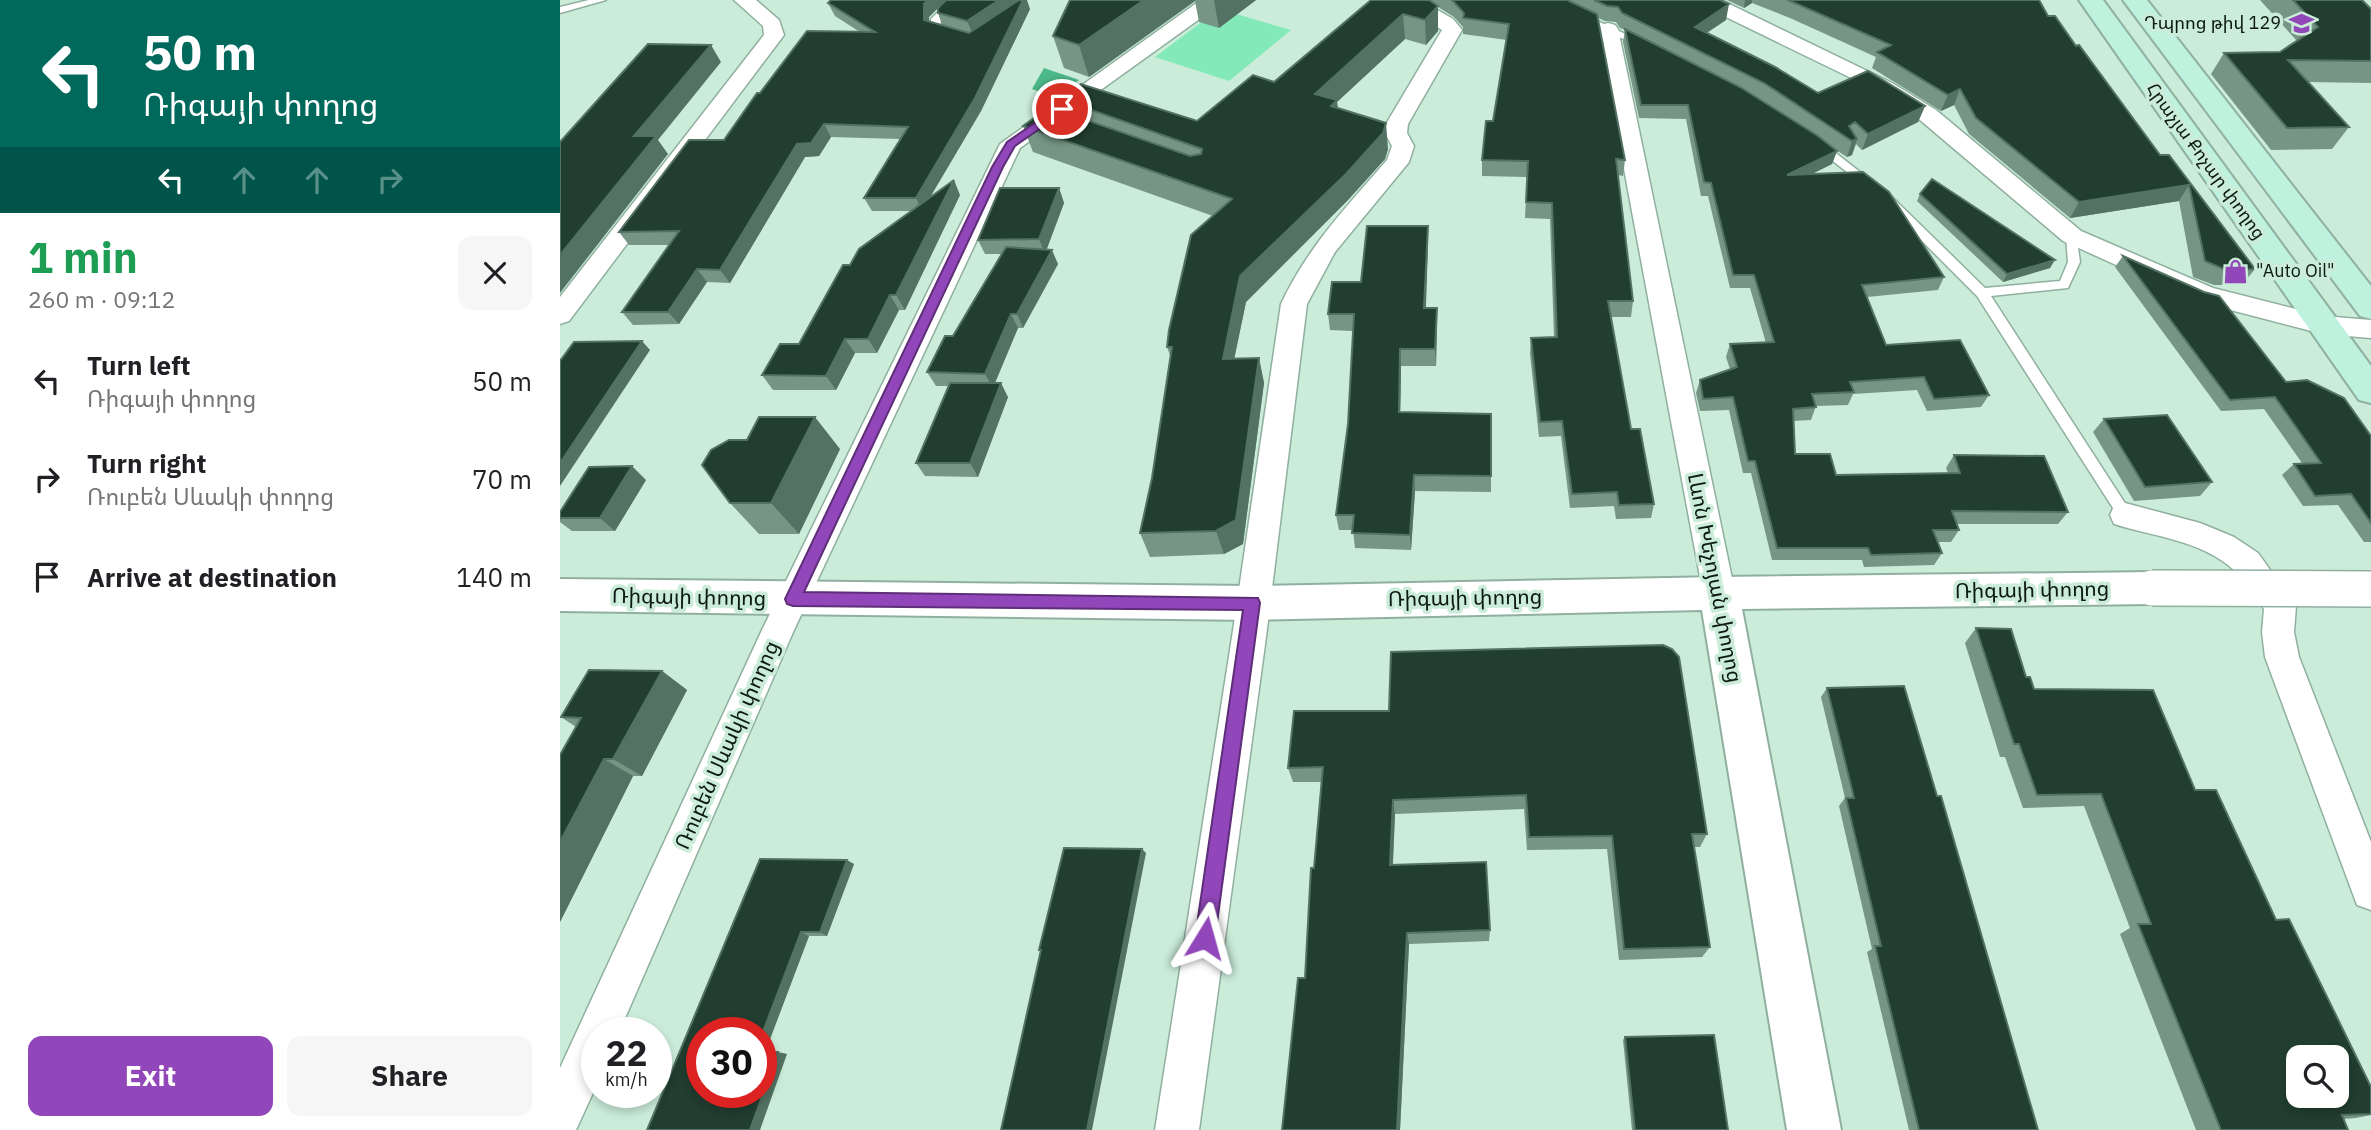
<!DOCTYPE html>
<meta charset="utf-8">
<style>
body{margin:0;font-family:"IBM Plex Sans","Noto Sans Armenian",sans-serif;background:#f6f6f6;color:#202124;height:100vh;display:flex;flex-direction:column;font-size:26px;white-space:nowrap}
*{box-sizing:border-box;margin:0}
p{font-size:23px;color:#757577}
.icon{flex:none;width:38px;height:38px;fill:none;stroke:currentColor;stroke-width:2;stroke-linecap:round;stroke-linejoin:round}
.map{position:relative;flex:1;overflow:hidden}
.side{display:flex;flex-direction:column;background:#fff;width:560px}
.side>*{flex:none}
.hud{background:#00695c;color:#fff;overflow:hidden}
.controls{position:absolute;left:1726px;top:1045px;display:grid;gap:14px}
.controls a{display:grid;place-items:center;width:63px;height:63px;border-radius:14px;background:#fff;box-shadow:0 4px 10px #0003;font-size:35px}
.speed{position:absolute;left:21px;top:1017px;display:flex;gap:14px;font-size:35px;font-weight:700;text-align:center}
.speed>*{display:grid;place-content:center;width:91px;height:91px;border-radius:50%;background:#fff;box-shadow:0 4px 10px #0003;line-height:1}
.speed small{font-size:18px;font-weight:400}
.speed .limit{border:10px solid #d22;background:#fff;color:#111}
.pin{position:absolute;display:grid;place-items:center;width:60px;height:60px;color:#fff;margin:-30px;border:4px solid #fff;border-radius:50%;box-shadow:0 2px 7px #0007}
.me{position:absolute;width:77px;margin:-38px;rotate:8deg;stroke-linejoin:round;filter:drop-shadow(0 0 5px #0008)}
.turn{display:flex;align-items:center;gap:24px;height:147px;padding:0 28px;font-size:32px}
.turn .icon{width:91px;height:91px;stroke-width:2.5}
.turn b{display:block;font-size:49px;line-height:60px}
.lanes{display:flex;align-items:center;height:66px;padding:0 28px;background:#0003;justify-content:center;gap:35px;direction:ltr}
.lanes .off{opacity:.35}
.round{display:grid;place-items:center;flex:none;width:74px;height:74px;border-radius:14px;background:#f6f6f6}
.overview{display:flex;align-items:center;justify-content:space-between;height:119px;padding:0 28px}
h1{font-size:42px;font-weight:800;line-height:52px;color:#1e9e55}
.cta{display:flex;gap:14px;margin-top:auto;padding:14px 28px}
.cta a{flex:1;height:80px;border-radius:14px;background:#9147b9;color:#fff;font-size:28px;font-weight:800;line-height:80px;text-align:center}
.cta a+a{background:#f6f6f6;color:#202124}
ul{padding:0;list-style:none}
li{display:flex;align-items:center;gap:21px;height:98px;padding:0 28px}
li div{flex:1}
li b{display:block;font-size:26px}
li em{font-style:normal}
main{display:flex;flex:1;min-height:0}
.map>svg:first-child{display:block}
.green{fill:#84e9b9}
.forest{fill:#4db989}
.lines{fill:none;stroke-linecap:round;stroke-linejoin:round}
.service-casing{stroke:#90b09f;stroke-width:3}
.minor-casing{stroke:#90b09f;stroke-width:3}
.tertiary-casing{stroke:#90b09f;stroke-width:4}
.secondary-casing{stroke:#90b09f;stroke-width:4}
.service{fill:#fff;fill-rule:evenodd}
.minor{fill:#fff;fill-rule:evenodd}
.tertiary{fill:#fff;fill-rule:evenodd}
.secondary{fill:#bff1df;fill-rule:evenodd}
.tertiary-bridge-casing{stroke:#90b09f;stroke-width:38;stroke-linecap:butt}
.tertiary-bridge{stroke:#fff;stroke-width:35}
.wall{fill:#769584;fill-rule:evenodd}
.shaded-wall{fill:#547263}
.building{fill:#213e30;stroke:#547263;stroke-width:2;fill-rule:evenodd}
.route{fill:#9147b9;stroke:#5e2e78;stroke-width:2}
.labels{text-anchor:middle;stroke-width:7;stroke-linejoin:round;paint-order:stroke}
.far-poi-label{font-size:18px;fill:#0d1913;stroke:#caecd9;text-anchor:end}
.far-street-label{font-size:18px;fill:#0d1913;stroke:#caecd9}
.street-label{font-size:21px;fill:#0d1913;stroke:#caecd9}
</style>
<main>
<section class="side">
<div class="hud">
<div class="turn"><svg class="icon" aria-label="left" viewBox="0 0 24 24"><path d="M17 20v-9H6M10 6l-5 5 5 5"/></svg><div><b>50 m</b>Ռիգայի փողոց</div></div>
<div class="lanes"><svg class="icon" aria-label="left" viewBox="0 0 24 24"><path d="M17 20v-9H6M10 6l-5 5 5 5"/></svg><svg class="icon off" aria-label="ahead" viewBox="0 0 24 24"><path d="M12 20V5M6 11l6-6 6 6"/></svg><svg class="icon off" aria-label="ahead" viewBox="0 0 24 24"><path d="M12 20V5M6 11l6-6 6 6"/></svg><svg class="icon off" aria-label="right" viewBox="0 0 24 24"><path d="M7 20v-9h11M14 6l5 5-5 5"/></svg></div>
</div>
<div class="overview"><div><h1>1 min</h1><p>260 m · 09:12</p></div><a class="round"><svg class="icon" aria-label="close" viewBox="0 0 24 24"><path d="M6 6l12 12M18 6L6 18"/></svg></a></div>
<ul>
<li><svg class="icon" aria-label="left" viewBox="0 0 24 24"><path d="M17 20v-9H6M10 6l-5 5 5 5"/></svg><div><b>Turn left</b><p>Ռիգայի փողոց</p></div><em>50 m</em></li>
<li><svg class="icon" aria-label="right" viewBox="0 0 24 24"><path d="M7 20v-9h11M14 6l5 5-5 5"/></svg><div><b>Turn right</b><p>Ռուբեն Սևակի փողոց</p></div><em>70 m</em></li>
<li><svg class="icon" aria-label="arrive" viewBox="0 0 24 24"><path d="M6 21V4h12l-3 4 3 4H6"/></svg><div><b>Arrive at destination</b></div><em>140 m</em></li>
</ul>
<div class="cta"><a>Exit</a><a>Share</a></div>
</section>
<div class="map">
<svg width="1811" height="1130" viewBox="0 0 1811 1130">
<rect width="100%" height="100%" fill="#caecd9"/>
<path class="green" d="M659,9L731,30L669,81L595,57Z"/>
<path class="forest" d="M484,68L519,80L494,97L472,89Z"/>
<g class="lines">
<defs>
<path id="service" d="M29,0H46L0,13V7Z
M390,0H400L381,20L380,28L392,33L387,36L371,32V19Z
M979,0H992L1087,44L1078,46Z
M1255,143H1263L1314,183V187H1306L1255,147Z
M1328,196L1332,197L1425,288L1500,281L1508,262L1506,236L1512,232L1516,233L1520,262L1508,288L1431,296L1570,511L1573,515L1570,519H1560L1417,296L1324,203V197Z"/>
<path id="minor" d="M174,0H196L219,20L224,35L9,321L0,324V297L204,35L203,26Z
M645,0L652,2L655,6L652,10L460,148L234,630L59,1032H37V1084L16,1130H0V1068L202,630L440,144L638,2Z
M836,0H860L893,19L902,30L848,124L847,133L854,146L849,162L775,252L747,304L706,637L639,1130H595L672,637L721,304C747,248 787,206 827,160L832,146L825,133L826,124L882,30Z
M1136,0H1161L1332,83L1376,110L1521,231L1653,288L1763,316L1811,320V338L1763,334L1636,301L1503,241L1360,120L1318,91L1139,4Z
M1048,23L1055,25L1058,29L1175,593L1170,602L1159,606L1148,602L1143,593L1038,29L1041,25Z
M1565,503L1640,523L1674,537L1698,553L1736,606L1734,632L1739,657L1811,842V910L1797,905L1705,657L1702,632L1704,609C1695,596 1686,580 1674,570C1641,540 1595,537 1554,524L1550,515L1554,506Z"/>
<path id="tertiary" d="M1592,572L1606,576L1612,588L1606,600L1592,604L1182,609L1281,1130H1227L1142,610L692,620L0,611V579L692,586L1159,577Z"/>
<path id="secondary" d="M1519,0H1543L1811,366V403L1799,400Z
M1563,0H1587L1811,286V319L1800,316Z"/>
</defs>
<use href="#service" class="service-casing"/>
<use href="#minor" class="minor-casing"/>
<use href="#tertiary" class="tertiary-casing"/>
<use href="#secondary" class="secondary-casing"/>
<use href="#service" class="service"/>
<use href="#minor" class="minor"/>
<use href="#tertiary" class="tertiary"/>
<use href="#secondary" class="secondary"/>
<defs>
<path id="tertiary-bridge" d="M1592,588L1811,589"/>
</defs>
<use href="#tertiary-bridge" class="tertiary-bridge-casing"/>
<use href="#tertiary-bridge" class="tertiary-bridge"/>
</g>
<path class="wall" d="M386,0L369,17V21L382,25L378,13L470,9L421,111L370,197L400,195L345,310H339L317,353H295L276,390H213L202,375L239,344L290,265L351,211H312L304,198L340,139L271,137L259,156L245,157L170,283L147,282L119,324L73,325L62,312L110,245H69L59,232L164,140L200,93L300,32L275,16L268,3Z
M510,0H696L659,28L639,22L635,1L529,77L504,68L493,36Z
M811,0H1160L1166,20L1147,33L1258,93L1365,106L1358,122L1302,150L1296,144L1292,155L1287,157L1270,146L1277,151L1272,164L1252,174L1384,277L1378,290L1307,297L1326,345L1429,395L1421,407L1367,411L1357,390L1293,394L1288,405L1256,406L1251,420L1233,421L1235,454L1276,475L1388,473L1386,468L1394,455L1508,512L1498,524H1396L1399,530L1391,542H1378L1382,553L1374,565L1304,567L1302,560H1212L1191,473H1183L1169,410L1140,411L1136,393L1140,380L1170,369L1166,357L1170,344L1206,343L1190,288H1170L1148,196H1141L1126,119L1079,118L1063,42L1065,30L1060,28L1056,22L1045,21L1038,18L1065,160L1063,176L1058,175L1073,301L1071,317H1051L1071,429L1094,504L1091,518L1056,519L1054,506L1010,508L1001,436L979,437L970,354L971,338L994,337L990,219L965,218L967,177L922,176V160L933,121L947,40L903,34V27L894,17L878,7V31L866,45L845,39L777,102L778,108L828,149L825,159L788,200L686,302L674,359L699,358L704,383L683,544L664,554L590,557L580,533L592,478L611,358L607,347L653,216L473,152L463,126L505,113L500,99L637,121L714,82ZM1191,94L1200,99L1225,116Z
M1167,0H1479L1488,16L1516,46L1600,155H1609L1695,269L1682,285H1654L1633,277L1619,201L1510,218L1409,134L1394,105L1381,111L1312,68L1316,57L1230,18L1192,3L1184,8Z
M1700,0H1802L1811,9V83L1748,82L1789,127L1772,149L1711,150L1651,74L1664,53L1720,52L1737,41Z
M499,188L504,203L486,250L498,264L463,328H458L434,383L448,397L418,477L365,476L356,463L388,386H376L367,372L393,336L441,254H425L418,240Z
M1360,194L1490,268L1443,282L1357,201Z
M868,242L866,308H877L876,366H841L840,412L931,476V492L855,491L851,550L795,548L793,530H779L776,515L788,424L793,331L770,330L768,314L801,282Z
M1563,256L1726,382L1811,436V542H1804L1778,505L1743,506L1722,475L1734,464L1742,463L1704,409L1661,411L1555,267Z
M1544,419L1652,482L1640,496L1574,501L1533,432Z
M280,449L239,534H199L170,503Z
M86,480L55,531H12L0,522V512Z
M1416,628L1466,677L1474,689L1635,790L1716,920L1811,1087V1115L1796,1118L1783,1119L1788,1130H1636L1560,934L1570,928L1524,806L1463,808L1445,757H1440L1405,643Z
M102,671L127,690L82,776H73L0,922L16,727L1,717Z
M1267,688L1478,1130H1349L1307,952L1312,949L1279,806L1285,798L1261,697Z
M734,711L1147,834L1140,847H1134L1150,947L1142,957L1059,960L1047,849L967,850L964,809L835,814L833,865L930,930L929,941L849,944L840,1130H722L745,978L761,782H733L728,768Z
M294,864L267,936H249L205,1052L227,1054L87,1130Z
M1065,1037L1168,1130H1072L1063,1040Z"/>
<path class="shaded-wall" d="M368,0H386L369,17V33L364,20V4Z
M439,0H462L413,34L407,21Z
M463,0H467L470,9L421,111L362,211L356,198Z
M584,0H635V1L529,77L519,45Z
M654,0H696L659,28Z
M1185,0H1192V3L1184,8Z
M1169,4L1166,20L1132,42L1135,27Z
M878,6V31L866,45L865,20Z
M843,14L845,39L777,102L780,126L755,94Z
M151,45L161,62L98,140L108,154L0,293V255L74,136Z
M1400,89L1394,105L1381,111L1388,95Z
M1365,106L1358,122L1302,150L1308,134Z
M826,123L828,149L825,159L788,200L686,302L669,384L663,359L680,276Z
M264,124L271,137L259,156L245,157L170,283L160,270L237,144Z
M1297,139L1292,155L1287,157L1292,141Z
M1277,151L1272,164L1223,188L1227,175Z
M394,180L400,195L345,310L336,295Z
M1629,185L1619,201L1510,218L1519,202Z
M499,188L504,203L485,254L479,239Z
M868,226V242L865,324L864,308Z
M492,250L498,264L463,328L457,314Z
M1495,260L1490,268L1443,282L1447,274Z
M137,269L147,282L119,324L108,312Z
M330,295L339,310L317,353L308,339Z
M877,308V325L876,366L875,349Z
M451,314L458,328L433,388L425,374Z
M285,339L295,353L276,390L266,376Z
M82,341L90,350L0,486V463Z
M840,349L841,366L840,429L839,412Z
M699,358L704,383L683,544L664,554L656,531Z
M441,383L448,397L418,477L410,463Z
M255,417L280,449L239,534L211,503Z
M72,466L86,480L55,531L40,518Z
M854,475L855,491L851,550L850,535Z
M102,671L127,690L82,776L53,759Z
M44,759L73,776L0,922V842Z
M833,800L835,814L832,878L830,865Z
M582,849L586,853L532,1130H527Z
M287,860L294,864L267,936L260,932Z
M241,932L249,936L204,1055L201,1054V1037Z
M847,933L849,944L840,1130H837Z
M218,1052L227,1054L200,1130H190Z"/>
<path class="building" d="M271,0H368L364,4V20L409,33L459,0H463L415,98L356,198H304L348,127L264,124L251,143L237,144L160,270L137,269L108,312H62L119,231L59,232L129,140H164L197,93H200L247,31L315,32L268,3Z
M386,0H439L407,21L378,13V8Z
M510,0H584L519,45L493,36Z
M811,0H869L878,6L865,20L843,14L755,94L777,100L771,106L826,123L823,133L786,174L680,276L663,359L699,358L676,520L656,531L580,533L592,478L612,347H607L609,330L631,235L672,199L463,126L489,107L630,156L641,154L642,149L500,99L521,84L637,121L693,75L714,82Z
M892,0H1007L1037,14L1065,160L1056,159L1073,301H1048L1071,429H1080L1094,504L1059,505L1057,492L1012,494L1002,421L980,422L971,338L997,337L992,203L966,202L968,161L922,160L926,121H933L949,24L903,18L904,13Z
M1034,0H1160L1169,4L1135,27L1215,67L1258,93L1308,71L1365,106L1308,134L1295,122L1289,126L1297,139L1292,141L1204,83L1062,13L1058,7L1047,6Z
M1228,0H1479L1488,16H1495L1516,46L1519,45L1600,155H1609L1695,269L1666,270L1645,261L1629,185L1519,202L1416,118L1400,89L1388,95L1317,52L1331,45Z
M1733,0H1802L1811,9V61L1728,60L1789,127L1727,128L1664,53L1720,52L1758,27Z
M1065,29L1180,87L1258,136L1277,151L1227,175L1303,172L1329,192L1384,277L1302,285L1326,345L1400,340L1429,395L1374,399L1364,377L1290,382L1294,392L1252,394L1256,407L1233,409L1235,454H1270L1276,475L1400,473L1394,455L1484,456L1508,512L1392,511L1399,530H1373L1382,553L1311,555L1308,548H1217L1195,461H1188L1173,397L1143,399L1140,380L1177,367L1170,344L1214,342L1194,275H1173L1151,183L1144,182L1128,105H1081Z
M88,44L151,45L74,136H96L0,255V142Z
M1372,179L1495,260L1447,274L1360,194Z
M394,180L336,295H330L308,339H285L266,376L202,375L220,344H239L283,265H290L299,249Z
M440,188H499L479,239L418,240Z
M807,226H868L864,308H877L875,349H840L839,412L931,414V476L854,475L850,535L792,533L794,515H776L788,424L794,314H768L772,282H801Z
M446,247L492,250L457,314H451L425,374L367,372L385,336H393Z
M1563,256L1644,292L1659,296L1726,382L1747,380L1784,398L1811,436V523L1791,494L1755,496L1734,464L1761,463L1715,397L1670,400Z
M82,341L0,463V361L14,342Z
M390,383H441L410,463H356Z
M1607,415L1652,482L1585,487L1544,419Z
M199,417H255L211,503H170L142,465L151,450L169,440H187Z
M72,466L40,518H0V512L29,467Z
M1416,628L1451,629L1466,677H1470L1474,689L1593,690L1635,790H1656L1716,920L1729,919L1811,1087V1114L1782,1115L1788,1130H1661L1578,924H1591L1541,794L1477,795L1459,744H1454ZM1738,1057H1776V1096H1738Z
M1103,645L1112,649L1119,657L1147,834H1132L1150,947L1064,949L1052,836L969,837L966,795L833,800L830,865L926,862L930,930L847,933L837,1130H722L738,978H745L751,868H754L763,767L728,768L734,711H829L831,652Z
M29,670L102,671L53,759H44L0,842V755L21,718L1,717Z
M1344,686L1377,796H1381L1478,1130H1359L1315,946H1321L1286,798H1294L1267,688Z
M504,848L582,849L527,1130H441L481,950H479Z
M200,859L287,860L260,932H241L201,1037V1032H142V1092H201V1052H218L190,1130H87Z
M1154,1035L1168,1130H1075L1065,1037Z"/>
<path class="route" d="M498,107L508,109L455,146L443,167L244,592L698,598L700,603L655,938L652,945L645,948L638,945L635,938L683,610L233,606L227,604L225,599L432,167L447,142Z"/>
<defs>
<symbol id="school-bare" viewBox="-9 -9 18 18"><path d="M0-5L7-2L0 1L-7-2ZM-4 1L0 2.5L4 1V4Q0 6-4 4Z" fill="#9147b9" stroke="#caecd9" stroke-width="2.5" paint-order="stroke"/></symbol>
<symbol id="shop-bare" viewBox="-9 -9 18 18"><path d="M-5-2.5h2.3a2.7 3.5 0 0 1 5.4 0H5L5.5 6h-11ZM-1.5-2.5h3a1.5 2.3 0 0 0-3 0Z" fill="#9147b9" stroke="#caecd9" stroke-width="2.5" paint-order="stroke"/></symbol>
</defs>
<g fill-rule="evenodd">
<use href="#school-bare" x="1724" y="6" width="35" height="35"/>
<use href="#shop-bare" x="1658" y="254" width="35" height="35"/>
</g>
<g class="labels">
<g class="far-poi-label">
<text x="1721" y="29">Դպրոց թիվ 129</text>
<text x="1696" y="277" text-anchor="start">"Auto Oil"</text>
</g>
<g class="far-street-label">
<text transform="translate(1646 161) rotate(54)" y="6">Հրաչյա Քոչար փողոց</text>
</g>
<g class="street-label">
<text transform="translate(1155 578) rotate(79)" y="7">Լևոն Խեչոյան փողոց</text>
<text transform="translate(1472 590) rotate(-1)" y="7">Ռիգայի փողոց</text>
<text transform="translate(129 597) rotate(1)" y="7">Ռիգայի փողոց</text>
<text transform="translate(905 598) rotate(-1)" y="7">Ռիգայի փողոց</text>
<text transform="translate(167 745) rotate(-66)" y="7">Ռուբեն Սևակի փողոց</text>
</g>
</g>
</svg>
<div class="controls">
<a><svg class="icon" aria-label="search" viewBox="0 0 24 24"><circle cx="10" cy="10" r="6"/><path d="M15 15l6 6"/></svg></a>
</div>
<div class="speed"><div>22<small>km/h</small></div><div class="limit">30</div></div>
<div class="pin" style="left:502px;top:109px;background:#d93025"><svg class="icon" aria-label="arrive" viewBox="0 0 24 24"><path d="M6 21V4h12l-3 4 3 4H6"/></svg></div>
<svg class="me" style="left:645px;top:938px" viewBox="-20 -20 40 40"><path d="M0-17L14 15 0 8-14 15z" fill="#9147b9" stroke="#fff" stroke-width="4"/></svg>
</div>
</main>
